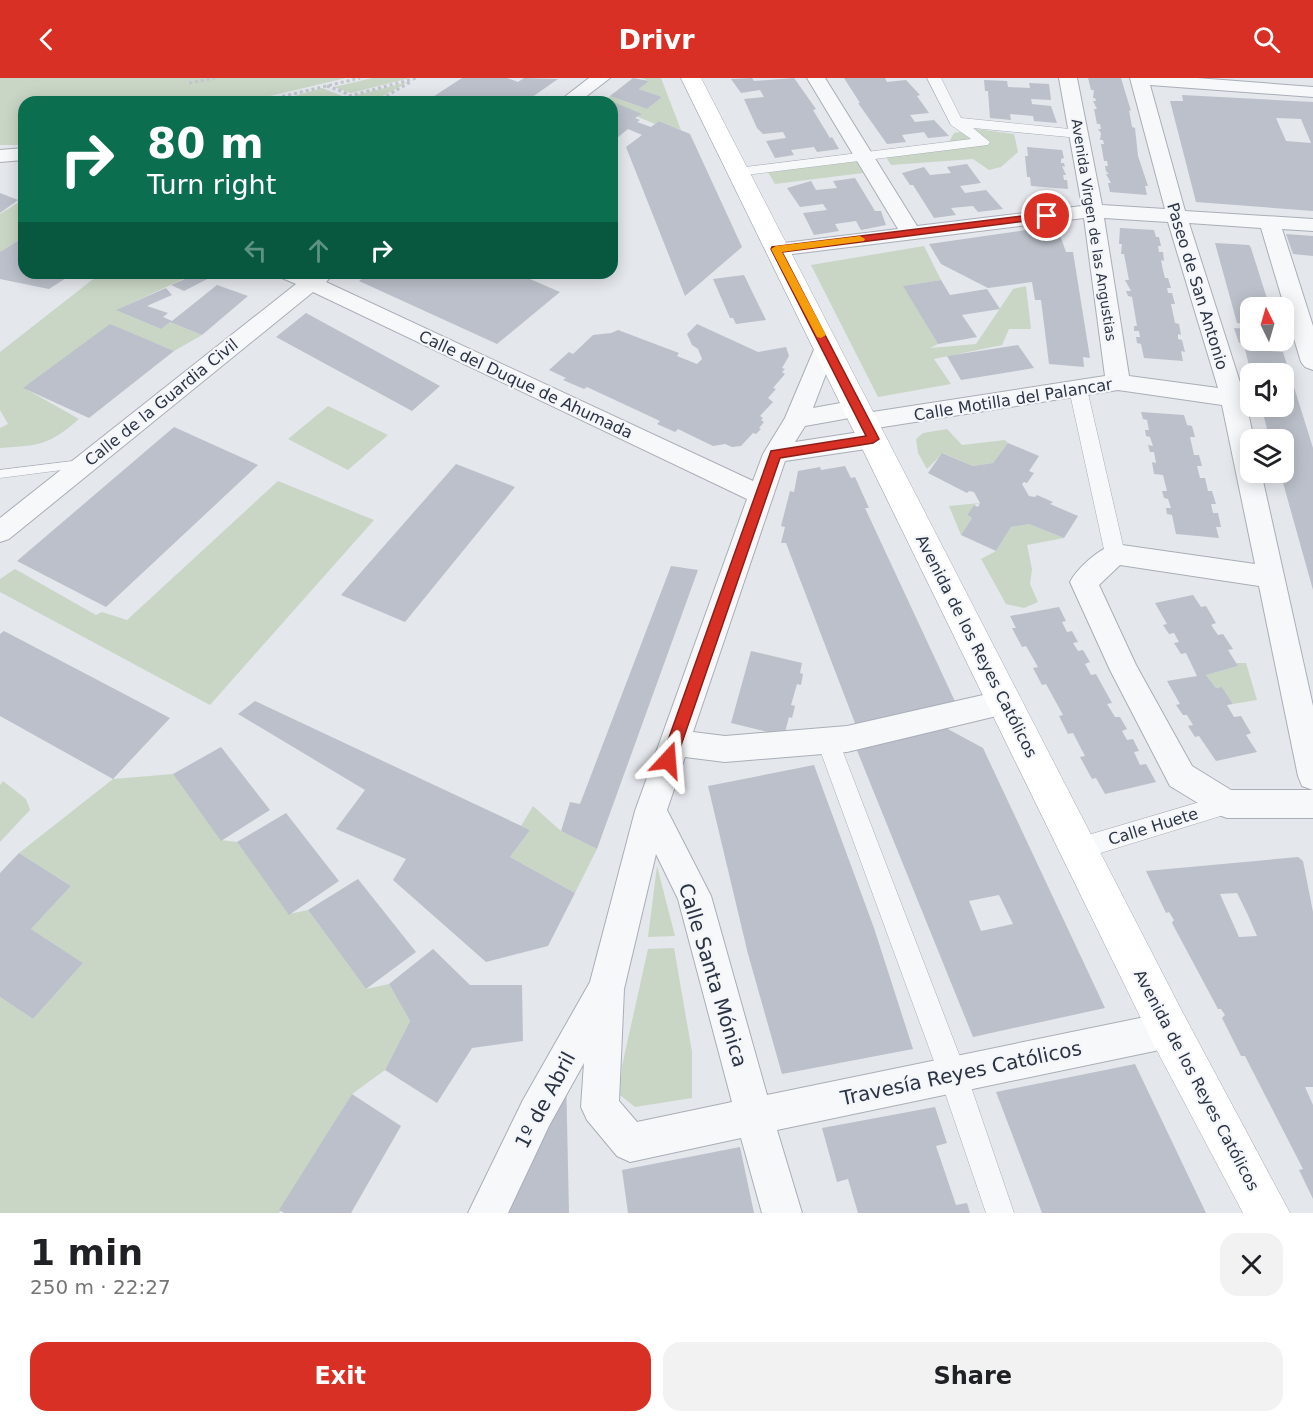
<!DOCTYPE html>
<meta charset="utf-8">
<style>
body{margin:0;font-family:"DejaVu Sans",sans-serif;background:#f2f2f2;color:#202124;height:100vh;display:flex;flex-direction:column;font-size:22px;white-space:nowrap}
*{box-sizing:border-box;margin:0}
p{font-size:20px;color:#757577}
.icon{flex:none;width:33px;height:33px;fill:none;stroke:currentColor;stroke-width:2;stroke-linecap:round;stroke-linejoin:round}
.map{position:relative;height:1135px;overflow:hidden}
.panel{display:flex;flex-direction:column;background:#fff;flex:1}
.panel>*{flex:none}
.top-card{position:absolute;left:18px;top:18px;width:600px;height:183px;border-radius:18px;box-shadow:0 3px 15px #0003;background:#0b6e4f;color:#fff;overflow:hidden}
.needle{width:39px;rotate:355deg}
.tools{position:absolute;left:1240px;top:219px;display:grid;gap:12px}
.tools a{display:grid;place-items:center;width:54px;height:54px;border-radius:12px;background:#fff;box-shadow:0 3px 15px #0003;font-size:30px}
.pin{position:absolute;display:grid;place-items:center;width:51px;height:51px;color:#fff;margin:-26px;border:3px solid #fff;border-radius:50%;box-shadow:0 2px 6px #0007}
.me{position:absolute;width:66px;margin:-33px;rotate:19deg;stroke-linejoin:round;filter:drop-shadow(0 0 4px #0008)}
.turn{display:flex;align-items:center;gap:21px;height:126px;padding:0 30px;font-size:27px}
.turn .icon{width:78px;height:78px;stroke-width:2.5}
.turn b{display:block;font-size:42px;line-height:51px}
.lanes{display:flex;align-items:center;height:57px;padding:0 30px;background:#0003;justify-content:center;gap:30px;direction:ltr}
.lanes .off{opacity:.35}
.round{display:grid;place-items:center;flex:none;width:63px;height:63px;border-radius:18px;background:#f2f2f2}
.overview{display:flex;align-items:center;justify-content:space-between;height:102px;padding:0 30px}
h1{font-size:36px;font-weight:600;line-height:45px}
.action{display:flex;gap:12px;margin-top:auto;padding:12px 30px}
.action a{flex:1;height:69px;border-radius:18px;background:#d93025;color:#fff;font-size:24px;font-weight:600;line-height:69px;text-align:center}
.action a+a{background:#f2f2f2;color:#202124}
header{display:flex;justify-content:space-between;align-items:center;height:78px;padding:0 30px;background:#d93025;color:#fff;font-size:27px;font-weight:600}
.map>svg:first-child{display:block}
.green{fill:#c9d6c5}
.building{fill:#bbc0ca;fill-rule:evenodd}
.lines{fill:none;stroke-linecap:round;stroke-linejoin:round}
.service-casing{stroke:#a9aeb7;stroke-width:1}
.pedestrian-casing{stroke:#a9aeb7;stroke-width:1}
.minor-casing{stroke:#a9aeb7;stroke-width:2}
.secondary-casing{stroke:#a9aeb7;stroke-width:1}
.path{stroke:#c2c5cb;stroke-width:3;stroke-dasharray:3 3;stroke-linecap:butt}
.service{fill:#f7f8fa;fill-rule:evenodd}
.pedestrian{fill:#f7f8fa;fill-rule:evenodd}
.minor{fill:#f7f8fa;fill-rule:evenodd}
.secondary{fill:#fff;fill-rule:evenodd}
.route{fill:#d93025;stroke:#8d1f18;stroke-width:1.5}
.slow{fill:#f59e0b}
.labels{text-anchor:middle;stroke-width:4.5;stroke-linejoin:round;paint-order:stroke}
.far-street-label{font-size:14px;fill:#2b3445;stroke:#f4f6f9}
.street-label{font-size:16px;fill:#2b3445;stroke:#f4f6f9}
.near-street-label{font-size:20px;fill:#2b3445;stroke:#f4f6f9}
</style>
<header><svg class="icon" aria-label="back" viewBox="0 0 24 24"><path d="M15 5l-7 7 7 7"/></svg>Drivr<svg class="icon" aria-label="search" viewBox="0 0 24 24"><circle cx="10" cy="10" r="6"/><path d="M15 15l6 6"/></svg></header>
<div class="map">
<svg width="1313" height="1135" viewBox="0 0 1313 1135">
<rect width="100%" height="100%" fill="#e4e7ec"/>
<path class="green" d="M0,0H346L245,24H24V67H0Z
M372,0H410L351,15L334,9Z
M642,0H661L681,52L659,43L655,46L638,39L641,36L605,22L610,18L647,31L662,19L639,11L649,3Z
M408,4L372,24H274L322,10L352,22L353,18Z
M976,51L1014,56L1018,74L1001,89L989,92L973,81L891,87L886,79L945,71L954,55Z
M856,83L863,95L775,106L768,94Z
M24,121V159L0,174V136Z
M924,168L941,202L904,208L938,266L930,270L976,266L1013,211L1026,208L1031,251H1009L1002,267L934,281L951,306L878,319L811,187Z
M101,195H196L117,232L161,251L170,244L202,257L174,273L110,247L24,310L79,341C48,368 40,367 0,370V350L8,346L0,332V274Z
M328,328L388,357L348,392L288,361Z
M947,351L962,367L1005,362L1008,365L993,385L973,388L943,375L927,391L918,375L916,361L923,355Z
M278,403L374,442L210,627L0,514V501L15,491L96,537L102,534L127,542Z
M980,425L974,427L967,437L972,440L961,457L949,428Z
M1029,446L1064,460L1027,467L1032,491L1030,506L1038,524L1024,530L1006,526L981,481L996,473L1011,449Z
M1236,585H1246L1257,622L1233,626L1222,609L1216,610L1206,597L1238,588Z
M173,696L221,762L237,764L289,836L308,832L366,911L389,906L410,943L385,992L352,1016L279,1135H0V919L33,941L83,885L31,851L71,808L19,775L113,701Z
M3,703L26,721L30,732L0,764V707Z
M533,728L561,753L597,771L575,815L510,779L530,752L521,748Z
M657,788L675,858L648,859Z
M674,870L692,974V1020L635,1029L620,1017L622,988L648,871Z"/>
<path class="building" d="M462,0H507L518,4L524,0L558,1L525,24H425Z
M633,0L649,3L639,11L662,19L647,31L610,18Z
M752,0L754,3L794,0L816,31L813,32L830,60L832,59L839,71L817,74L814,69L791,72L794,77L775,80L766,63L786,60L783,54L763,56L757,50L744,21L764,19L760,12L741,15L731,1Z
M844,0H885L887,4L906,2L920,17L917,18L929,35L910,37L915,44L934,42L949,58L928,60L924,54L902,57L906,64L887,66L858,25H860Z
M1088,0H1121L1131,33L1129,32L1132,49L1135,50L1138,78L1148,108H1145L1147,117L1110,114L1108,105H1111L1106,96H1109L1106,93L1105,88H1108L1107,83H1104L1101,66H1104L1103,62H1100L1101,55L1098,51H1101L1100,46H1097L1094,31H1097L1093,23H1096L1095,20H1093L1094,12H1091Z
M984,2L1007,3L1008,9L1030,10L1029,5L1049,6L1051,22L1031,21L1032,26L1051,28L1057,45L1034,43L1033,38L1010,36L1011,42L990,40L988,13H985Z
M1182,17L1313,24V133L1196,124L1170,23H1183ZM1276,40L1301,41L1311,65L1286,63Z
M606,21L642,36L635,40L640,42L637,44L651,49L659,43L690,56L742,169L685,218L626,69L642,57L628,51L612,64V24H603Z
M1027,69L1062,72L1064,80L1061,81V85H1064L1065,89L1062,88L1066,97H1063L1064,102H1067L1068,111L1031,108L1030,99H1027L1025,78H1028Z
M967,86L981,105L960,108L965,115L986,112L1003,131L978,134L973,128L951,130L956,137L934,140L913,107H910L902,95L924,89L930,97L951,95L947,89Z
M855,100L875,133H881L886,147L861,152L856,143L835,146L839,153L814,157L803,135L827,132L823,126L800,129L787,110L811,103L816,112L837,110L833,103Z
M0,115L18,122L0,135Z
M1041,150L1060,157L1066,174H1073L1090,280L1083,279L1084,289L1049,286L1041,222H1035L1032,204L988,210L941,186L929,166Z
M1120,150L1154,152L1156,159H1159L1161,168H1158L1159,174H1163L1164,183L1161,182L1163,192L1165,200H1168L1171,210H1167L1168,215H1172L1175,226H1171L1175,245L1179,246L1181,257L1178,256V261L1182,262L1185,274L1181,273L1183,283L1144,280L1141,266L1137,265L1136,259H1140L1139,253H1134V248H1137L1132,219L1128,218L1126,213H1131L1125,202H1129L1124,176H1121L1122,166H1119Z
M1286,156L1313,158V178L1293,176Z
M24,159V195H74L49,211L0,201V174Z
M1215,165L1249,167L1251,170L1270,230H1251V247L1237,245Z
M199,195H219L184,213L171,207Z
M370,195H516L560,214L497,266L359,203Z
M744,197L766,242L736,246L733,240H730L713,201Z
M941,202L950,217L987,211L1000,231L962,237L977,259L938,266L903,208Z
M217,207L248,218L202,257L170,244L161,251L116,232L166,210L172,217L147,228L168,235L163,239L172,243Z
M306,235L440,308L412,333L276,259Z
M110,246L174,273L89,340L23,310Z
M697,246L758,274L786,269L789,278L782,290L785,291L782,294L785,296L773,310L776,311L768,320L773,324L760,338L763,340L761,342L764,344L759,350L761,351L756,356L753,355L741,368L732,369L725,366L713,368L678,351L675,354L657,346L660,343L587,309L584,311L563,302L566,300L549,292L569,274L573,276L593,257L611,255L618,252L679,275L677,278L697,286L702,281L698,271L692,267L687,256Z
M1234,250L1251,251V262H1267L1268,268L1239,265Z
M1018,267L1034,290L961,302L947,278Z
M1245,271L1283,274L1313,370V512L1280,394H1284V362H1270L1261,328H1284V296H1251Z
M1141,334L1184,337L1187,347L1192,348L1195,359H1190L1194,377H1199L1202,388H1197L1200,400H1205L1208,413H1212L1216,426H1211L1213,435H1218L1221,449H1216L1219,460L1176,456L1172,437L1167,436L1166,430H1171L1168,421L1164,420L1162,413H1167L1163,397L1154,396L1152,384L1156,385L1154,374H1150L1148,367L1153,368L1150,359L1146,358L1145,352H1149L1147,342L1143,341Z
M174,349L258,387L106,529L17,483Z
M1008,365L1039,378L1029,393L1034,395L1027,405L1024,404L1022,406L1029,418L1035,419L1037,417L1053,424L1050,426L1078,438L1064,460L1029,446L1011,449L996,473L961,457L972,440L967,437L974,427L978,429L980,425L974,414L969,413L967,415L928,395L942,375L973,388L993,385Z
M456,386L515,409L405,544L341,517Z
M845,388L851,400L855,399L869,430H865L959,632L858,653L786,465H781L785,449L781,448L790,413L794,414L798,393L820,389L821,392Z
M671,488L698,492L597,771L561,753L570,724L580,726Z
M1193,517L1201,529L1206,528L1216,545L1211,547L1218,557L1223,556L1233,571L1228,572L1238,588L1206,597L1216,610L1222,609L1233,626L1227,627L1234,639L1241,638L1251,655L1246,657L1257,674L1216,683L1199,658L1195,659L1188,648L1193,647L1187,637H1183L1176,627L1180,626L1167,603L1197,598L1186,575L1181,576L1174,565L1179,564L1174,555L1169,556L1163,547L1167,546L1155,525Z
M1059,529L1066,543L1062,544L1067,554L1072,553L1078,564L1073,565L1078,573L1083,572L1090,584L1085,586L1091,597L1096,596L1112,625L1107,626L1115,639H1120L1127,651L1122,653L1127,662L1133,661L1139,673L1134,674L1140,687L1146,686L1156,704L1105,716L1096,700L1092,701L1080,679L1085,678L1073,655L1068,656L1059,638L1063,637L1046,606L1042,607L1033,590L1038,589L1026,568L1022,569L1012,550H1016L1010,538Z
M4,553L170,640L113,701L0,638V556Z
M751,573L802,585L800,595L803,596L801,607L797,606L791,627L795,628L792,640L789,639L784,658L731,645Z
M255,623L530,752L510,779L575,815L548,868L486,884L393,802L406,781L336,751L365,712L238,636Z
M946,650L983,670L1105,930L973,959L856,670ZM999,817L1013,846L981,853L969,823Z
M221,669L270,732L221,763L173,696Z
M814,687L874,850L913,971L782,996L748,876L708,708Z
M286,735L339,803L289,837L237,764Z
M19,775L71,808L31,851L83,885L33,941L0,919V795Z
M1298,779L1303,783L1313,834V1009H1305L1313,1027V1121L1299,1092L1303,1091L1247,982L1245,978H1241L1222,940L1225,937L1221,931H1218L1172,845L1174,842L1169,834L1166,835L1146,793ZM1237,815L1247,835L1257,858L1239,859L1220,816Z
M358,801L416,874L366,911L308,832Z
M433,871L470,907H522L523,963L472,970L437,1025L385,992L410,943L389,906Z
M1135,986L1206,1135H1042L996,1014Z
M566,996L569,1135H496Z
M352,1016L401,1048L351,1135H284L279,1132Z
M935,1029L947,1065L936,1068L956,1127L967,1125L970,1135H858L848,1101L837,1104L822,1050Z
M740,1069L754,1135H628L622,1092Z"/>
<g class="lines">
<defs>
<path id="service" d="M81,382L87,386L85,389L0,400V392Z"/>
<path id="pedestrian" d="M927,0H941L961,40L1079,52L1086,56L1079,60L973,50L990,64L988,67L737,98L730,94L737,90L971,61L951,47Z
M1078,305L1084,307L1087,311L1125,476L1122,481L1115,483L1108,481L1105,476L1069,311L1072,307Z
M827,651L835,654L838,661L967,997L1014,1135H986L939,997L816,661L819,654Z
M1227,716L1235,719L1239,726L1235,733L1227,736L1078,782L1070,779L1066,771L1070,763L1078,760Z"/>
<path id="minor" d="M589,0H610L579,24H558Z
M807,0H825L917,148L1082,128L1059,0H1077L1102,127L1165,131L1130,0H1197L1313,9V19L1150,7L1185,133L1313,141V153L1282,151L1313,248V292L1305,289L1301,284L1261,150L1189,145L1245,320L1254,362H1251V394H1261L1313,628V712L1302,708L1298,698L1259,508L1120,487L1099,507L1136,587L1192,688L1231,712H1313V740H1227L1216,736L1170,708L1110,592L1070,504C1078,489 1099,471 1115,466L1255,486L1222,327L1118,312L864,352L855,350L852,344L855,339L805,348L795,364L873,352L882,355L885,361L882,367L873,370L785,383L693,654L725,658L847,648L1005,612L1015,615L1020,624L1015,633L1005,636L847,674L725,684L685,679L667,732L711,818L767,1017L1169,934L1182,939L1187,952L1182,965L1169,970L777,1052L802,1135H762L741,1060L630,1084L617,1078L587,1042L581,1029L584,985L549,1048L508,1135H468L523,1022L590,904L635,733L747,421L313,214L9,461L0,464V440L296,206L282,200L279,195H334L326,204L753,403L763,376L785,340L818,262L826,260L834,262L837,267L813,330L857,322L865,324L869,330L866,335L1105,298L1084,140L776,178L769,176L766,172L769,168L776,166L898,151ZM1104,140L1168,144L1218,310L1129,298ZM656,776L678,821L732,1024L637,1044L619,1023L624,911Z
M24,70V82L0,84V72Z"/>
<path id="secondary" d="M681,0H701L1184,937L1290,1135H1243L1154,967Z"/>
</defs>
<use href="#service" class="service-casing"/>
<use href="#pedestrian" class="pedestrian-casing"/>
<use href="#minor" class="minor-casing"/>
<use href="#secondary" class="secondary-casing"/>
<path class="path" d="M189,5L215,0
M327,8L344,14L351,20L344,24
M349,18L417,0
M259,24L360,0
M376,24L412,3"/>
<use href="#service" class="service"/>
<use href="#pedestrian" class="pedestrian"/>
<use href="#minor" class="minor"/>
<use href="#secondary" class="secondary"/>
</g>
<path class="route" d="M1047,135L1052,138L1050,140L782,174L879,361L873,365L780,380L676,682L674,686L668,688L663,686L661,682L771,373L866,358L771,171L772,169Z"/>
<path class="slow" d="M860,158L865,161L864,163L782,174L826,257L821,260L817,259L771,171L776,168Z"/>
<g class="labels">
<g class="far-street-label">
<text transform="translate(1094 152) rotate(81)" y="5">Avenida Virgen de las Angustias</text>
</g>
<g class="street-label">
<text transform="translate(1198 208) rotate(73)" y="6">Paseo de San Antonio</text>
<text transform="translate(526 306) rotate(25)" y="6">Calle del Duque de Ahumada</text>
<text transform="translate(1013 321) rotate(-9)" y="6">Calle Motilla del Palancar</text>
<text transform="translate(161 324) rotate(-39)" y="6">Calle de la Guardia Civil</text>
<text transform="translate(977 568) rotate(63)" y="6">Avenida de los Reyes Católicos</text>
<text transform="translate(1153 748) rotate(-17)" y="6">Calle Huete</text>
<text transform="translate(1197 1002) rotate(62)" y="6">Avenida de los Reyes Católicos</text>
</g>
<g class="near-street-label">
<text transform="translate(713 897) rotate(73)" y="7">Calle Santa Mónica</text>
<text transform="translate(961 995) rotate(-12)" y="7">Travesía Reyes Católicos</text>
<text transform="translate(545 1022) rotate(-62)" y="7">1º de Abril</text>
</g>
</g>
</svg>
<div class="tools">
<a><svg class="needle" viewBox="-14 -14 28 28"><path d="M0-13l5 13h-10z" fill="#e53935"/><path d="M0 13l5-13h-10z" fill="#757577"/></svg></a>
<a><svg class="icon" aria-label="sound" viewBox="0 0 24 24"><path d="M4 9h4l5-4v14l-5-4H4zM17 9q2 3 0 6"/></svg></a>
<a><svg class="icon" aria-label="layers" viewBox="0 0 24 24"><path d="M12 4l9 5-9 5-9-5zM3 14l9 5 9-5"/></svg></a>
</div>
<div class="pin" style="left:1047px;top:138px;background:#d93025"><svg class="icon" aria-label="arrive" viewBox="0 0 24 24"><path d="M6 21V4h12l-3 4 3 4H6"/></svg></div>
<svg class="me" style="left:668px;top:682px" viewBox="-20 -20 40 40"><path d="M0-17L14 15 0 8-14 15z" fill="#d93025" stroke="#fff" stroke-width="4"/></svg>
<div class="top-card">
<div class="turn"><svg class="icon" aria-label="right" viewBox="0 0 24 24"><path d="M7 20v-9h11M14 6l5 5-5 5"/></svg><div><b>80 m</b>Turn right</div></div>
<div class="lanes"><svg class="icon off" aria-label="left" viewBox="0 0 24 24"><path d="M17 20v-9H6M10 6l-5 5 5 5"/></svg><svg class="icon off" aria-label="ahead" viewBox="0 0 24 24"><path d="M12 20V5M6 11l6-6 6 6"/></svg><svg class="icon" aria-label="right" viewBox="0 0 24 24"><path d="M7 20v-9h11M14 6l5 5-5 5"/></svg></div>
</div>
</div>
<section class="panel">
<div class="overview"><div><h1>1 min</h1><p>250 m · 22:27</p></div><a class="round"><svg class="icon" aria-label="close" viewBox="0 0 24 24"><path d="M6 6l12 12M18 6L6 18"/></svg></a></div>
<div class="action"><a>Exit</a><a>Share</a></div>
</section>
